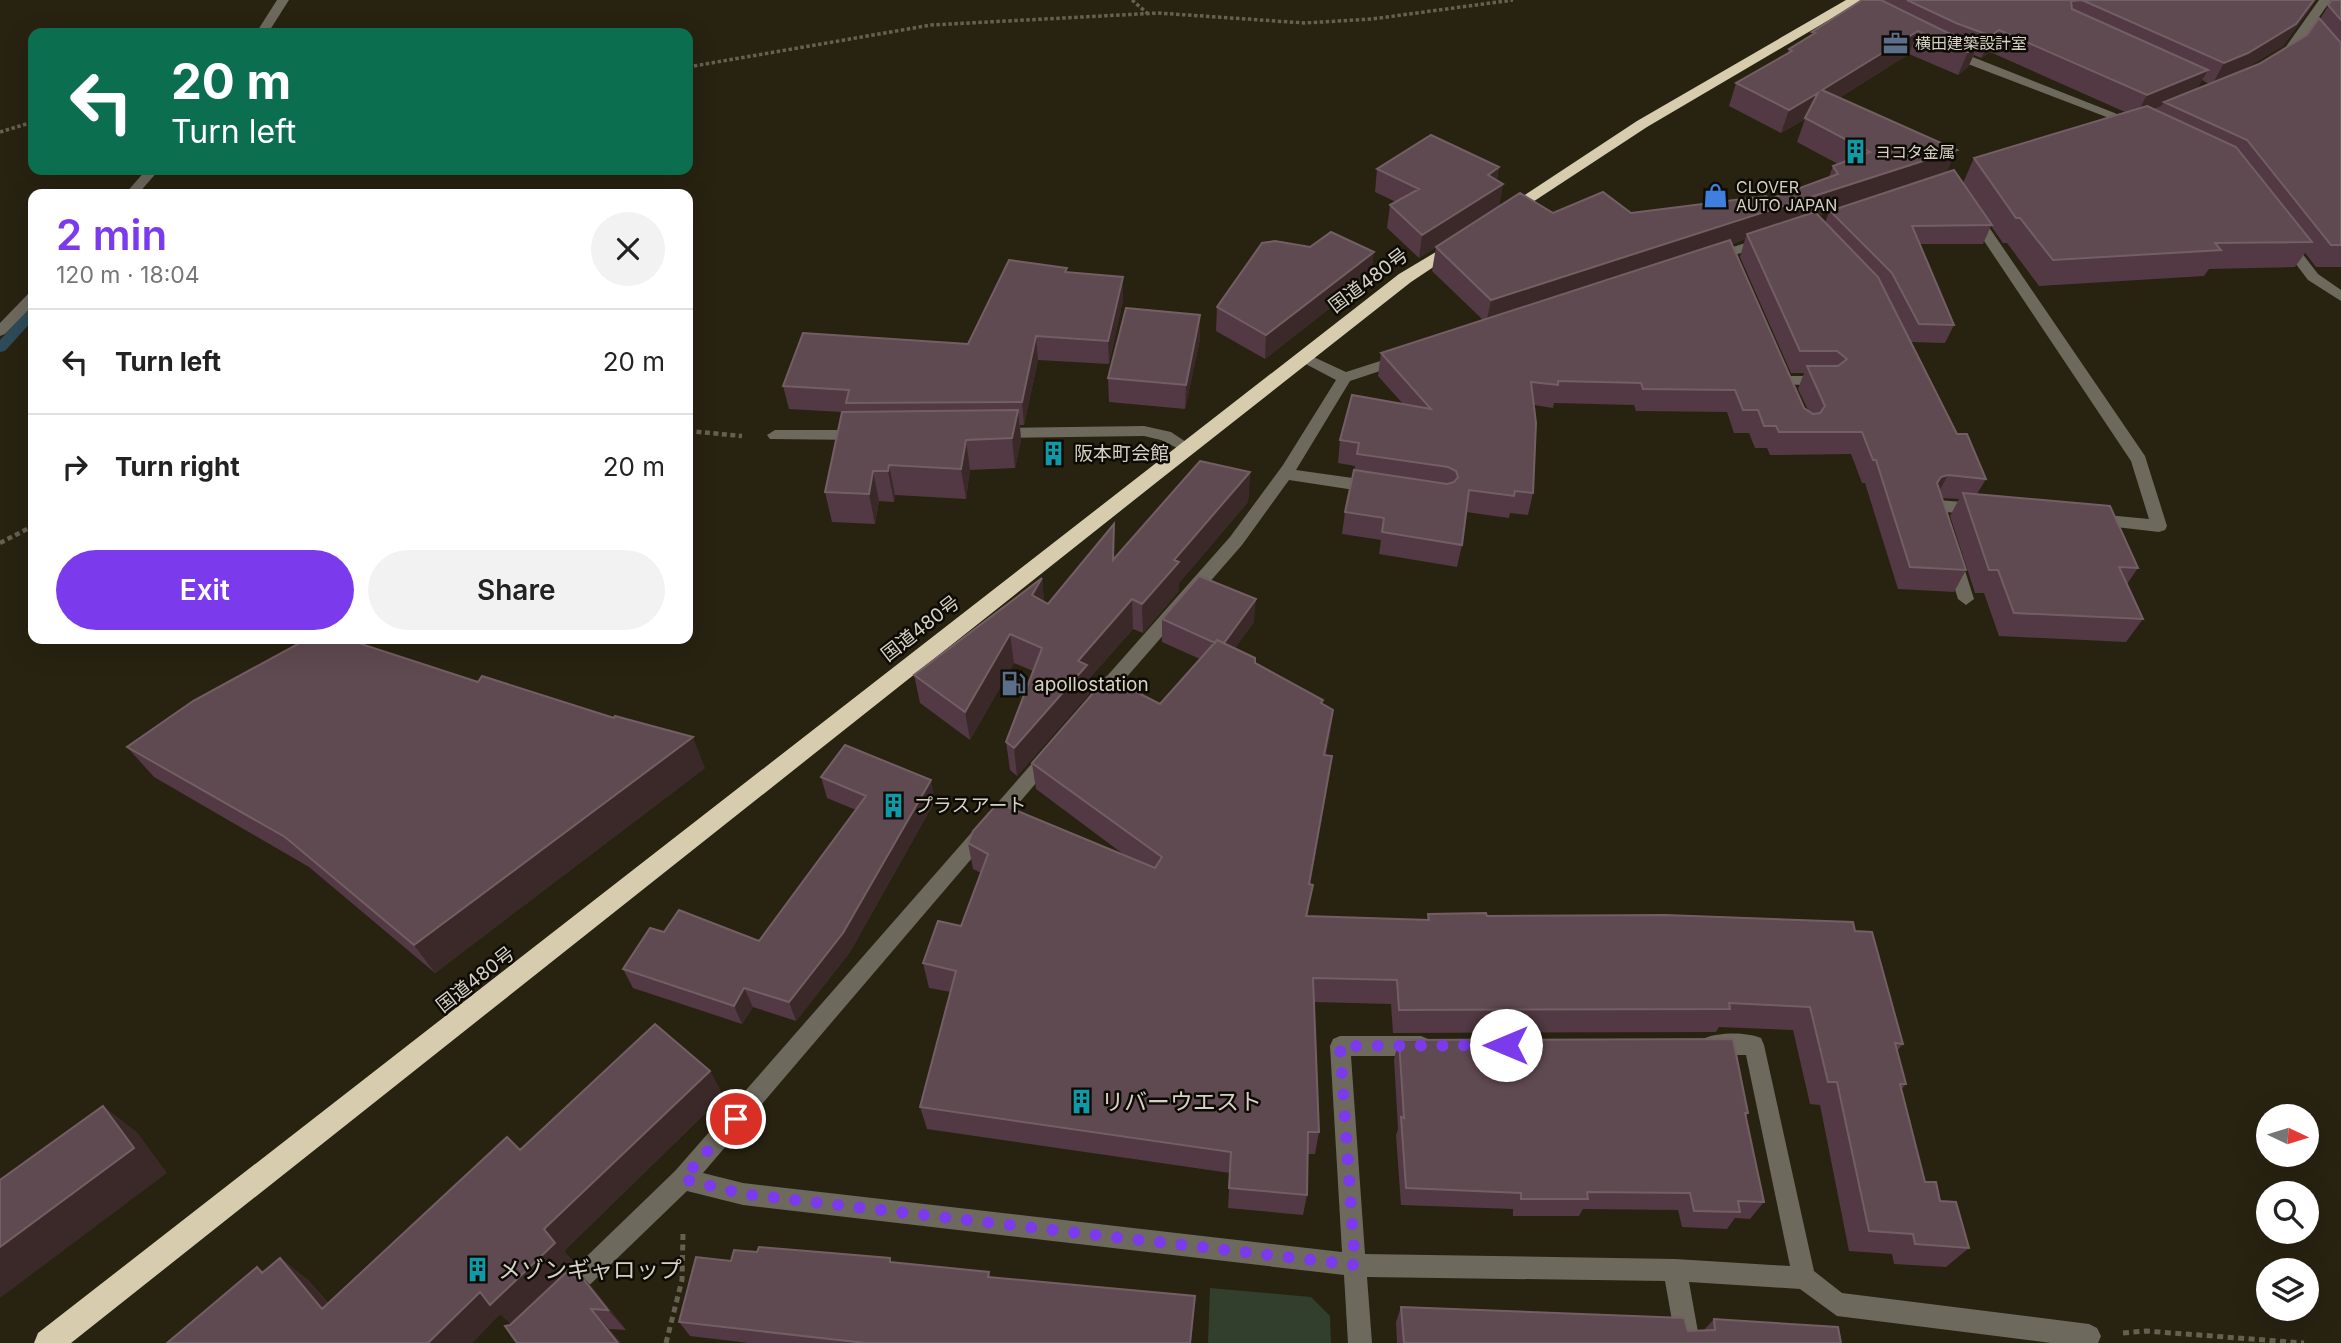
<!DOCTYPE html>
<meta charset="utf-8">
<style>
body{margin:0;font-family:Inter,"Noto Sans JP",sans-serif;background:#f2f2f2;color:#222;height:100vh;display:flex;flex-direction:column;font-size:26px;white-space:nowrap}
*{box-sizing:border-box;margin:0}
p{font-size:23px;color:#767676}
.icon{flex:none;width:38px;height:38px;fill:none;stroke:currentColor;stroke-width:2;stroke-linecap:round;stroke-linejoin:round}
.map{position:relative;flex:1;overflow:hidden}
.side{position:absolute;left:28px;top:189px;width:665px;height:455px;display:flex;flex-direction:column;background:#fff;border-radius:14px;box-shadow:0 7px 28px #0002}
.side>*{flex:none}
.banner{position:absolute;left:28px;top:28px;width:665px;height:147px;border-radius:14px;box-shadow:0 7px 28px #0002;background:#0b6e4f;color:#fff;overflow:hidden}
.needle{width:46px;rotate:94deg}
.tools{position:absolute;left:2256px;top:1104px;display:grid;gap:14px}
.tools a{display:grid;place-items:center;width:63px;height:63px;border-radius:50%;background:#fff;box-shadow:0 7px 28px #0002;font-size:35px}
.pin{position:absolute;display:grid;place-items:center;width:60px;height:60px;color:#fff;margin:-30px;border:4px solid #fff;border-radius:50%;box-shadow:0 2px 7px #0007}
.me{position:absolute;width:77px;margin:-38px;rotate:270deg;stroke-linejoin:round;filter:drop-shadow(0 0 5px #0008)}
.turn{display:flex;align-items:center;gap:24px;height:147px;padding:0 28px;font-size:32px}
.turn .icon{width:91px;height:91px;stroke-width:2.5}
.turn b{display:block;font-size:49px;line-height:60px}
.round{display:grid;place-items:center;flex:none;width:74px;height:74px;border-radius:37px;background:#f2f2f2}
.overview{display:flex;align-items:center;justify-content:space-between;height:119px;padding:0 28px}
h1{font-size:42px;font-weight:600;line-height:52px;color:#7c3aed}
.action{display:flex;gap:14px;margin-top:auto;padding:14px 28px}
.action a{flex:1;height:80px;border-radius:42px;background:#7c3aed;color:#fff;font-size:28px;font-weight:600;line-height:80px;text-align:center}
.action a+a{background:#f2f2f2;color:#222}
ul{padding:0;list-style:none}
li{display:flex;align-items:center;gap:21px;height:105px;padding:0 28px;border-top:2px solid #e0e0e0}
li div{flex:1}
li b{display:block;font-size:26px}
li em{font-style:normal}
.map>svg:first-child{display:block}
.green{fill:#313f2c}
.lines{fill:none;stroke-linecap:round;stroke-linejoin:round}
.stream{fill:#2d4b59;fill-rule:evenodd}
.path-far2{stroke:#656051;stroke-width:3.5;stroke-dasharray:3.5 2.5;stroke-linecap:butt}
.path-far1{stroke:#656051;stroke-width:4.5;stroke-dasharray:5 3.5;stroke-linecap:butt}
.path{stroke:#656051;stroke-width:5;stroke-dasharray:6 4.5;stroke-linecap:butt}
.minor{fill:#6d695d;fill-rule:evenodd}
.highway{fill:#d7cdae;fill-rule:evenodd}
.wall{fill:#523943;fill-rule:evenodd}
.shaded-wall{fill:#3b2929}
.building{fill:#604a51;stroke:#725f63;stroke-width:2}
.route{stroke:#7c3aed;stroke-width:12;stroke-dasharray:0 21.6}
.labels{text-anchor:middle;stroke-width:5;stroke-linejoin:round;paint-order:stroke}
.far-poi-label{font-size:16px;fill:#d5d1c6;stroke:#0e0b05;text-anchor:start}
.street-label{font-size:19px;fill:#d5d1c6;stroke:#0e0b05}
.poi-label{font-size:19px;fill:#d5d1c6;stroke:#0e0b05;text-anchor:start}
.near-poi-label{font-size:23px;fill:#d5d1c6;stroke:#0e0b05;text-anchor:start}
</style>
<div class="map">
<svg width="2341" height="1343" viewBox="0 0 2341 1343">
<rect width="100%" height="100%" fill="#282211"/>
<path class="green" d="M1210,1288L1311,1297L1330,1316L1331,1343H1208Z"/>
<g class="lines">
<path class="stream" d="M33,308V320L5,351L0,352V340L28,309Z"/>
<path class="path-far2" d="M1132,0L1147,13
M688,67L931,25L1158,13L1305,23L1372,19L1513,0
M0,132L33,122"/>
<path class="path-far1" d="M688,431L742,436
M0,543L33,526"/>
<path class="path" d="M2123,1333L2146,1331L2304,1343
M666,1343L682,1280L683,1234"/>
<path class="minor" d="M277,0H289L268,33H256Z
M2319,0H2331L2293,54L2285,59H2277V53L2285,48Z
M1947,50H1955L2140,123L2134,127L2130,126L1947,56Z
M146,170H159L138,194H125Z
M1975,213L1980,214L2145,456L2167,526L2165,530L2159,532L2090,524L2088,520L2090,516L2096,514L2149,519L2131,461L1968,217Z
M1765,237L1770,238V244L1712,262L1705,258L1707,255Z
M2287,239L2292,240L2318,274L2341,290V301L2308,280L2280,243Z
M33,293V305L5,334L0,336V323L28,294Z
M1305,353L1346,372L1402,354L1409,359L1407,362L1350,381L1296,470L1374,481L1382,487L1380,491L1374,493L1289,480L1242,545L1104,703H1092L1089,698L1092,693L1230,537L1283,465L1336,380L1300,361L1298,358Z
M1786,376H1824L1831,381L1824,386L1781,384L1779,381Z
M1144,426L1171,432L1195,448L1187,453L1161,440L1144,436L998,438L990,433L998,428Z
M775,430H858L866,435L858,440L770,439L767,435Z
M1936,500L1978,503L1986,509L1978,515L1946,512L1948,518L1940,524L1934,522L1928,506Z
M1953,552L1961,558L1974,599L1966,605L1958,599L1945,558Z
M1048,750L1054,752L1057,757L1054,762L703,1173L743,1183L1342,1252L1330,1046L1333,1039L1340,1036H1421L1428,1039L1431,1046L1428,1053L1421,1056H1351L1365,1254L1675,1259L1790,1266L1746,1055H1712L1705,1052L1702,1045L1705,1038C1719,1032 1747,1032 1761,1038L1764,1045L1814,1271L1842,1293L2089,1324L2097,1328L2101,1336L2098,1343H2051L1837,1316L1800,1289L1689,1282L1700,1343H1676L1665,1281L1367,1277L1372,1343H1348L1344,1275L743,1205L687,1191L574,1300L566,1304L558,1300L554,1292L558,1284L675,1171L1042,752Z"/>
<path class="highway" d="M1846,0H1863L1647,127L1510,217L1504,219L1496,214L1637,121Z
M1456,240L1464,245L1462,248L1411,282L1162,478L71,1343H34L38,1333L1399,274Z"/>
</g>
<path class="wall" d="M1862,0H2316L2283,46L2244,69L2259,64L2307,35L2320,19L2332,0H2341V267H2316L2305,253L2295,267L2209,269L2204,276L2039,286L2007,243H2003L1991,226L1983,244H1920L1954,325L1945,343L1911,342L1957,434L1986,479L1977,494L2138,568L2127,584L2143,619L2126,642L1999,636L1984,593H1975L1950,516L1959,499L1942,498L1966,570L1954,592L1898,589L1865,483H1862L1851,454L1770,455L1767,448H1755L1749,433H1734L1727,412L1636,411L1634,405L1554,403L1553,408L1534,405L1533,493L1528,515L1510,513L1509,518L1466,512L1462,545L1457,567L1379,554L1381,540L1342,534L1345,512L1355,466L1338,463L1340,440L1403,404L1378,376L1381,353L1483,320L1432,271L1436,247L1553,213H1631L1770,199L1829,177L1833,166L1838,164L1797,142L1805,119L1781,133L1729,106L1736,83L1787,54L1789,49L1811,36L1812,32ZM1990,52L2125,112L1974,158L1963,183L1839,98L1909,54L1958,75L1968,67L1974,55L1981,58ZM2202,80L2209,84L2197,89ZM1829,212L1825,223L1818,216ZM1745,239L1740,257L1791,373H1804L1798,389L1808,410L1804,408L1732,244Z
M1499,167L1497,180L1503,184L1499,207L1419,258L1387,228L1390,205L1396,202L1375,192L1377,169Z
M1067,272L1123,300L1109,364L1038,360L1024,425H1020L1021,440L1015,468L970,470L966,499L895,495L894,502L879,501L875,524L832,522L825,492L842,412L789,409L783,386L968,344Z
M1371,276L1265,359L1216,331L1217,307Z
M1200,315V339L1185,409L1109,402L1108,378Z
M1250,472L1248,502L1179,583V591L1143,633L1133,629L1088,680L1089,694L1017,776L1010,770L1006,742L1033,671L1014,663L970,740L920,703L914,675L1042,578L1044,602L1048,604L1115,558Z
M1162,619L1254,622L1235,648L1255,663L1333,710L1326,756L1328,783L1310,884L1308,916L1427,920L1428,914L1855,931L1903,1044L1897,1051L1906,1084L1901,1090L1925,1182L1940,1201L1969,1248L1946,1267L1894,1264L1892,1254L1849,1251L1820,1105L1810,1104L1793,1030L1719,1027L1716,1032L1393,1033L1391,1004L1314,1002L1319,1132L1315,1154H1308L1307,1195L1303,1215L1228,1208L1230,1173L927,1129L920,1107L951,992L929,988L923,963L961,926L981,873L973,869L968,843L1123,854L1036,789L1032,763L1160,704L1200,659L1162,642Z
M127,747L705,768L435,973L309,867L154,777Z
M821,777L935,801L850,952L796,1021L753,1007L742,1024L633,988L623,969L664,932L759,941L856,810L827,798Z
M1399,1040L1748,1113L1746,1117L1764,1202L1750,1219L1735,1218L1727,1229L1682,1227L1678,1210L1583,1209L1579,1216H1513V1209L1401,1205L1396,1135L1398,1129L1394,1059Z
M710,1071L723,1096L564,1251L575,1264L573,1266L592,1287L626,1330L609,1329L621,1343H517L510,1325L511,1324L500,1314L472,1343H167L257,1267L264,1272L280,1258L308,1280L328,1303L520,1150Z
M731,1261L892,1262L989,1272L990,1277L1194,1311L1191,1343H749L690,1336L679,1322Z
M1401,1307L1688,1331H1703L1714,1319L1841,1343H1397L1396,1322Z"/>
<path class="shaded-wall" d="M2314,0H2315L2309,11L2283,46L2236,75L2212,85L2224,63Z
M1999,30L1990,52L1981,58L1991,36Z
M1918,31L1909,54L1813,114L1822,90Z
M1978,44L1968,67L1958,75L1968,52Z
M2208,70L2195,92L2164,102L2161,106L2135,117L2147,95Z
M1818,93L1809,116L1781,133L1789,110Z
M1957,150L1946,174L1749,238L1747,234L1745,239L1486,324L1491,300Z
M1499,167L1495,189L1503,184L1499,207L1419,258L1422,235Z
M1374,252L1371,276L1265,359L1266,335Z
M1123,277V300L1109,364L1108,341Z
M1200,315V339L1185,409L1186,385Z
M1036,336L1038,360L1024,425L1022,402Z
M1018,410L1021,440L1015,468L1012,438Z
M966,440L970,470L966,499L961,469Z
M889,465L895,495L894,502L888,471Z
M873,471L879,501L875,524L869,494Z
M1250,472L1248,502L1179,583V591L1143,633L1142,604L1174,560Z
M1948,475L1936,497L1926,505L1941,477Z
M1042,578L1045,607L1032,595Z
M1132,599L1133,629L1088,680L1089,694L1017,776L1014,748L1078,661Z
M1256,599L1254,622L1221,668L1222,646Z
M1010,634L1014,663L970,740L965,712Z
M1333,710L1330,737L1320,782L1324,755Z
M693,737L705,768L435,973L414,945Z
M1332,756L1328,783L1306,910L1309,884Z
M931,780L935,801L850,952L796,1021L789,1002Z
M744,988L753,1007L742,1024L734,1006Z
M710,1071L723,1096L564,1251L575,1264L573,1266L592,1287L626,1330L608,1310L573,1266L512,1325L500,1314L472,1343H428L544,1229Z
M103,1106L137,1132L167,1173L0,1298V1247Z
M280,1258L308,1280L349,1329L322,1309Z
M591,1309L609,1329L621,1343H618Z"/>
<path class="building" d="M1862,0H1881L1946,32L1978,44L1968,52L1918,31L1822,90L1957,150L1491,300L1436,247L1520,193L1553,213L1603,192L1631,213L1766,196L1770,199L1838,174L1833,166L1870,152L1805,118L1818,93L1789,110L1736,83L1792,51L1789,49L1815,33L1812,32Z
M1907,0H2314L2296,24L2248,53L2224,63L2082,0L2071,1L2072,9L2208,70L2147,95L1999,30L1991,36L1956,23Z
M2332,0H2341V20L2328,5Z
M2319,18L2341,43V245H2331L2247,140L2164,102L2259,64L2307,35Z
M2147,106L2236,147L2312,242L2215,243L2221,250L2053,260L2020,218H2016L1974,158Z
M1431,135L1499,167L1488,175L1503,184L1422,235L1390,205L1419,189L1377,169Z
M1954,170L1992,225L1912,226L1954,325L1919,324L1892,273L1830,211Z
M1815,212L1878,277L1957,434H1967L1986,479L1948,475L1941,477L1937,483L1966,570L1910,567L1876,460H1873L1862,432H1779L1776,426H1764L1758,410H1743L1735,390L1643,389L1641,383L1558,381V385L1531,382L1536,423L1533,493L1515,491L1514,496L1469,490L1462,545L1382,532L1384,518L1345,512L1354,470L1447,484L1454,482L1458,477L1456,471L1448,467L1357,454L1359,443L1340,440L1352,395L1431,409L1381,353L1730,240L1804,408L1813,414L1820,413L1825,406L1807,366H1838L1847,359L1837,351H1800L1747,234Z
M1331,232L1374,252L1266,335L1217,307L1262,243L1275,241L1310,247Z
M1009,260L1067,268L1065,272L1123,277L1108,341L1036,336L1022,402L846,403L849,390L783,386L803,333L968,344Z
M1126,308L1200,315L1186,385L1108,378Z
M1018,410L1012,438L966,440L961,469L889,465L888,471H873L869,494L825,492L842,412Z
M1200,461L1250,472L1174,560L1179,562L1142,604L1132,599L1078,661L1087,665L1014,748L1006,742L1042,648L1010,634L965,712L914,675L1042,578L1032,595L1048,604L1114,524L1113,560Z
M1963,493L2110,506L2138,568L2119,567L2143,619L2014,613L1998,570H1989Z
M1199,576L1256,599L1224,643L1217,640L1215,643L1162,619Z
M307,639H346L478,682L482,676L614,718L615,716L693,737L414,945L285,837L127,747L193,701Z
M1217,640L1255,658V663L1323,700L1321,703L1333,710L1324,755L1332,756L1309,884L1313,885L1306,916L1429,920L1428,914L1486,913L1487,916L1665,915L1853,922L1855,931L1872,932L1903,1044L1895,1043L1906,1084H1900L1925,1182H1936L1940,1201L1956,1202L1969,1248L1915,1244L1913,1234L1869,1231L1837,1082H1828L1810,1007L1729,1003L1730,1009L1399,1010L1397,980L1313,978L1319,1132H1308L1307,1195L1229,1188L1231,1152L920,1107L956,971L923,963L938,921L961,926L988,854L968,843L973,831L998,803L1155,868L1162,857L1032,763L1107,677L1160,704Z
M845,745L931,780L843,933L789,1002L744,988L734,1006L623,969L650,928L664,932L679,910L759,941L866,796L821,777Z
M655,1024L710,1071L544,1229L555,1243L490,1305L480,1292L428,1343H167L257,1267L262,1273L280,1258L322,1309L507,1137L520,1150Z
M1733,1039L1748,1113H1745L1764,1202L1738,1201L1740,1212L1694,1211L1690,1193L1587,1192L1588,1199H1521V1193L1406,1188L1401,1117L1404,1118L1399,1040Z
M103,1106L134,1148L0,1247V1180Z
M759,1247L890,1258V1262L989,1272L988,1277L1195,1296L1190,1343H865L679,1322L696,1257L731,1261L734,1250L757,1252Z
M573,1266L608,1310L591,1309L618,1343H517L505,1326L510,1325Z
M1401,1307L1684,1318L1688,1331L1715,1330L1714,1319L1838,1327L1841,1343H1404Z"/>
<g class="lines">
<path class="route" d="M736,1119L683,1179L743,1194L1355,1265L1340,1046L1506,1045"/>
</g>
<defs>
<symbol id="office-bare" viewBox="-9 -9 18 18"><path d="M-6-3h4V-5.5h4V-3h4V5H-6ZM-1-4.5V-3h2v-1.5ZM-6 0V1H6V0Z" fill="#5c6f8a" stroke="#0e0b05" stroke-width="2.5" paint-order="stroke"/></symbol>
<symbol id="building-bare" viewBox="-9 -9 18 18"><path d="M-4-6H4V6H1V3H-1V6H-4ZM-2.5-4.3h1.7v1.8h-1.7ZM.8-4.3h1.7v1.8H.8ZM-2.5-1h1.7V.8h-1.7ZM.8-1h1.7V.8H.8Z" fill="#0f9aa8" stroke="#0e0b05" stroke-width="2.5" paint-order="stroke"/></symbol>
<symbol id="shop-bare" viewBox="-9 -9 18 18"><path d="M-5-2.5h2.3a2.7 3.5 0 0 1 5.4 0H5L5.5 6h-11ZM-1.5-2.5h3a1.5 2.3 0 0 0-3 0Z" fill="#3f7fe0" stroke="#0e0b05" stroke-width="2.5" paint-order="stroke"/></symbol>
<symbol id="fuel-bare" viewBox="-9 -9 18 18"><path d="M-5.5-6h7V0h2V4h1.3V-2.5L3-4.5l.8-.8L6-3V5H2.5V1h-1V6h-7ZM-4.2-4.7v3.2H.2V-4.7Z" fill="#5c6f8a" stroke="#0e0b05" stroke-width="2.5" paint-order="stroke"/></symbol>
</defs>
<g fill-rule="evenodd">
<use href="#office-bare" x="1878" y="26" width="35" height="35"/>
<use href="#building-bare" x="1838" y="134" width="35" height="35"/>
<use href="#shop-bare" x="1698" y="178" width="35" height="35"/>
<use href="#building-bare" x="1036" y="436" width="35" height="35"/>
<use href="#fuel-bare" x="996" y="666" width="35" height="35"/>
<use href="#building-bare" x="876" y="788" width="35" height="35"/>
<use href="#building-bare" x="1064" y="1084" width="35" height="35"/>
<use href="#building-bare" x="460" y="1252" width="35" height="35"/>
</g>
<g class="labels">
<g class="far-poi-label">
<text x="1915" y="49">横田建築設計室</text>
<text x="1875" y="158">ヨコタ金属</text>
<text x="1736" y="193">CLOVER<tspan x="1736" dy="18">AUTO JAPAN</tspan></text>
</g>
<g class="street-label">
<text transform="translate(1368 280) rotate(-37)" y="7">国道480号</text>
<text transform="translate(920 628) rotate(-38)" y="7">国道480号</text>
<text transform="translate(475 979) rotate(-38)" y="7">国道480号</text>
</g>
<g class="poi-label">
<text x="1074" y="460">阪本町会館</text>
<text x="1034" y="691">apollostation</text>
<text x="914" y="812">プラスアート</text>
</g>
<g class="near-poi-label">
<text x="1101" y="1110">リバーウエスト</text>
<text x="498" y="1278">メゾンギャロップ</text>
</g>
</g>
</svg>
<div class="tools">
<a><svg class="needle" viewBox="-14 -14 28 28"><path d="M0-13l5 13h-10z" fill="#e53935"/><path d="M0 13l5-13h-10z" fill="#767676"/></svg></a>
<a><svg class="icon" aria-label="search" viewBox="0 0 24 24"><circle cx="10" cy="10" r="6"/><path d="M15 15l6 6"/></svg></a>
<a><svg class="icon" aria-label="layers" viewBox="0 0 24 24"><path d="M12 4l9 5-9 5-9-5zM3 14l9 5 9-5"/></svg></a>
</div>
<div class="pin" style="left:736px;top:1119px;background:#d93025"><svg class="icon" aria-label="arrive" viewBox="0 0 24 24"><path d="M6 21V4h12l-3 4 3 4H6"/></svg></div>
<svg class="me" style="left:1506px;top:1045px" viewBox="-20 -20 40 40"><circle r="19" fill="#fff"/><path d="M0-13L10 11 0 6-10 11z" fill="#7c3aed"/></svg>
<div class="banner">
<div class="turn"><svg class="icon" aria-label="left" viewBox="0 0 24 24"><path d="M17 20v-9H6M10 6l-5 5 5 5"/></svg><div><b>20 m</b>Turn left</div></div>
</div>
<section class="side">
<div class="overview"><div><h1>2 min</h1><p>120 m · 18:04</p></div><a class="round"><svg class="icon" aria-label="close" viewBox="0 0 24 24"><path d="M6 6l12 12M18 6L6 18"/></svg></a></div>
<ul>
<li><svg class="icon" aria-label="left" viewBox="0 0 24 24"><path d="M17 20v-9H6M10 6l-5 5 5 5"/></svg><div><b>Turn left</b></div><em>20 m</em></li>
<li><svg class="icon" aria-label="right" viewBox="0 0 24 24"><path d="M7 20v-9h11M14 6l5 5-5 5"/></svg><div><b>Turn right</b></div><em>20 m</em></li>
</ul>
<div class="action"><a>Exit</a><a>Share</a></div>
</section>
</div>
